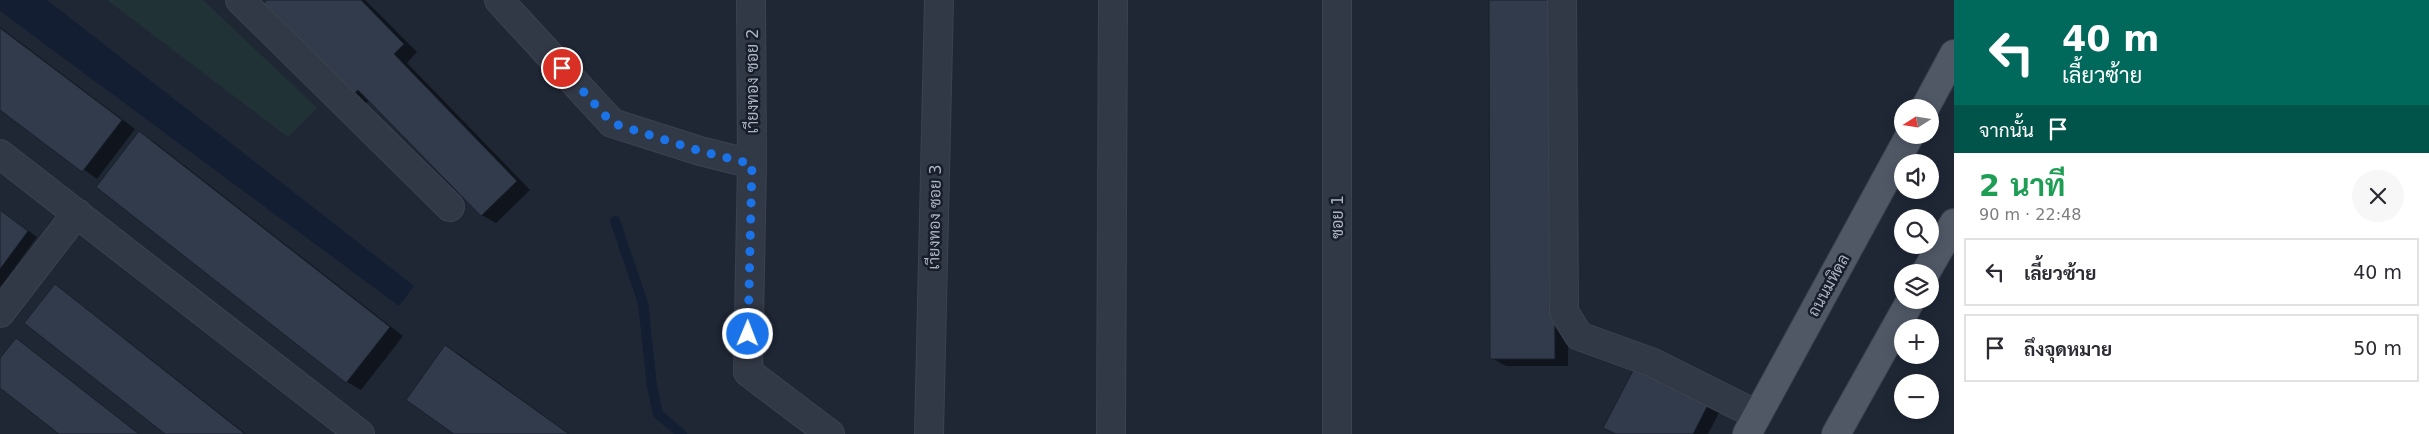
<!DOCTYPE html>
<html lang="th">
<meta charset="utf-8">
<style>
body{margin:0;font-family:"DejaVu Sans",Sarabun,sans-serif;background:#f7f7f7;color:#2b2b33;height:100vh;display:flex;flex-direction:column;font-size:19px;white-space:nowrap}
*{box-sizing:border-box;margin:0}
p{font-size:16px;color:#7c7c81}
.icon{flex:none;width:28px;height:28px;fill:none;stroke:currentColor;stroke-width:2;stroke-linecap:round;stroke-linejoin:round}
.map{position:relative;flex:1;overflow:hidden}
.side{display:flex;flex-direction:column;background:#fff;width:475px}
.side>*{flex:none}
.banner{background:#00695c;color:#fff;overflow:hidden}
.needle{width:32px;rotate:258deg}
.buttons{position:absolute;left:1894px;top:99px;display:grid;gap:10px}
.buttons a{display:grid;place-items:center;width:45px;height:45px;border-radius:50%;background:#fff;box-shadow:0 2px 12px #0003;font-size:25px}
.pin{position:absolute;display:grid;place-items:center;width:42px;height:42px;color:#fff;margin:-21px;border:2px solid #fff;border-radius:50%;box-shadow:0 1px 5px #0007}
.me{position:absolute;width:55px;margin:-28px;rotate:1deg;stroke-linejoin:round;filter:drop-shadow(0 0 4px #0008)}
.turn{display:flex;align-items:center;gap:18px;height:105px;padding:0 25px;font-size:22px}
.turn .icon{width:65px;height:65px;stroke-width:2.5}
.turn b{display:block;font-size:35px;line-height:42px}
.then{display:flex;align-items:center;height:48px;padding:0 25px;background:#0003;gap:10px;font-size:19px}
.round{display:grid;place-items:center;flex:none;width:52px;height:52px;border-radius:26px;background:#f7f7f7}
.headline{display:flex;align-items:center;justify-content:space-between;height:85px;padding:0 25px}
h1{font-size:30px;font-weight:700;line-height:38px;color:#1e9e55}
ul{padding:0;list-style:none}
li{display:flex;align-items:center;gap:15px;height:68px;margin:0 10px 8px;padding:0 15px;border:2px solid #e1e1e2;border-radius:0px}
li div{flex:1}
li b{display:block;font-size:19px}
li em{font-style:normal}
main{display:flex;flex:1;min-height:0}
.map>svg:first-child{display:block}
.green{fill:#213236}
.water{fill:#131e32}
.shadow{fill:#0007}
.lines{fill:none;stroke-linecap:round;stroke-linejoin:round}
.stream{stroke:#131e32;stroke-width:10}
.building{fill:#313b4c;stroke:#1a202c}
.minor-casing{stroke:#3c424f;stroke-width:30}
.major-casing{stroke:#3c424f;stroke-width:30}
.minor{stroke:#323946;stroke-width:28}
.major{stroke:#505866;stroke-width:28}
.route{stroke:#1a73e8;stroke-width:9;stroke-dasharray:0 16.2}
.labels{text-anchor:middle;stroke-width:5;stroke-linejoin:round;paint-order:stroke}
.street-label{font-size:16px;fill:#acb3c3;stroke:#181e2a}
</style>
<main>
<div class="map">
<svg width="1954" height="434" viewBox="0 0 1954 434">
<rect width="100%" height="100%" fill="#1f2735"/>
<path class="green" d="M107,0H203L317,108L288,137Z"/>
<path class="water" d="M0,0H47L414,286L399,306L0,11Z"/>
<path class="shadow" d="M269,0H365L417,52L407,63L530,190L496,223L482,215L369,100L366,103L352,95Z
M1490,0H1567L1568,366H1506L1492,358Z
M0,27L135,129L97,179L0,108Z
M139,133L153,141L403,336L361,390L347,382L97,186Z
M0,211L37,237L1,286H0Z
M55,286L64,291L246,434H167Z
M16,339L25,345L139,434H61L0,386V360Z
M445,346L459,354L569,434H456Z
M1637,364L1721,409L1708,434H1617Z"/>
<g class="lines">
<path class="stream" d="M615,221L643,303L652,386L658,414L682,434"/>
</g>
<path class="building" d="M267,0H361L404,44L394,54L517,181L481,216L358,90L351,96L262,5Z
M1489,0H1553L1555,359H1490Z
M0,28L122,120L82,172L0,110Z
M139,131L390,327L346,383L96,187Z
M0,210L28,231L0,269Z
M55,284L245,434H165L24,323Z
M16,338L139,434H59L0,388V358Z
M445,345L569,434H454L406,400Z
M1637,363L1710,401L1693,434H1616L1603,428Z"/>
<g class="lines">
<defs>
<path id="minor" d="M240,0L450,207
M499,0L612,123L700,151L752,164
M751,0L752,164L748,372L830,434
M1562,0L1564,312L1579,336L1651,362L1757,415
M0,154L360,434
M0,313L77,213
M929,434L939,0
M1111,434L1113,0
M1337,434V0"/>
<path id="major" d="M1925,108L1954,54
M1926,272L1954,223
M1747,434L1910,135
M1836,434L1911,300"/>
</defs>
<use href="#minor" class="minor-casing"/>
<use href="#major" class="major-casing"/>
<use href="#minor" class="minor"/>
<use href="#major" class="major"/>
</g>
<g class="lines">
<path class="route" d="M562,68L612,123L700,151L752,164L748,334"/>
</g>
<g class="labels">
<g class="street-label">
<text transform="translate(752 81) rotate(-90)" y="6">เาียงทอง ซอย 2</text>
<text transform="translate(934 217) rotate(-89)" y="6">เาียงทอง ซอย 3</text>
<text transform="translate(1337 217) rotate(-90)" y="6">ซอย 1</text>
<text transform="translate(1828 285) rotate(-61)" y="6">ถนนมหิดล</text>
</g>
</g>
</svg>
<div class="buttons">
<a><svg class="needle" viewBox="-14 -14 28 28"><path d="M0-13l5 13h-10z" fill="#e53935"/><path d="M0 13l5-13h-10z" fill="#7c7c81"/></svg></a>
<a><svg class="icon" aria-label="sound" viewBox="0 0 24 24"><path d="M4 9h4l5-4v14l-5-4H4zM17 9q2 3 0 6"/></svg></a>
<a><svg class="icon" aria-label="search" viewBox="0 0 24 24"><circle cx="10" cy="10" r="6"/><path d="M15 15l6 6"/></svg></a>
<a><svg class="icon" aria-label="layers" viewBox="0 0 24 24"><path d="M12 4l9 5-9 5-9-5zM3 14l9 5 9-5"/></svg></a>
<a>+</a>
<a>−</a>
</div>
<div class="pin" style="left:562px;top:68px;background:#d93025"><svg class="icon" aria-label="arrive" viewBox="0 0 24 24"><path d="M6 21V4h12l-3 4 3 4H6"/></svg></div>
<svg class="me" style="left:748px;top:334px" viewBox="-20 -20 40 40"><circle r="17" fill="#1a73e8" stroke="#fff" stroke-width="3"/><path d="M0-11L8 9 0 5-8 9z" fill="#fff"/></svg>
</div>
<section class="side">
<div class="banner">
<div class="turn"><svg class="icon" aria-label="left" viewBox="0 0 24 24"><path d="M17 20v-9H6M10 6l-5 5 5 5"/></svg><div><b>40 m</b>เลี้ยวซ้าย</div></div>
<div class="then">จากนั้น<svg class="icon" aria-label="arrive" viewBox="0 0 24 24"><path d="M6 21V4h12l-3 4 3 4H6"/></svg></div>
</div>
<div class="headline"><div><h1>2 นาที</h1><p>90 m · 22:48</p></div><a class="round"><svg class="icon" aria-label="close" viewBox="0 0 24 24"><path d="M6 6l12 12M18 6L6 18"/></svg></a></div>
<ul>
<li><svg class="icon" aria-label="left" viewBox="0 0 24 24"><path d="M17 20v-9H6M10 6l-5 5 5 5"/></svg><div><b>เลี้ยวซ้าย</b></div><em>40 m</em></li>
<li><svg class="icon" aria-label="arrive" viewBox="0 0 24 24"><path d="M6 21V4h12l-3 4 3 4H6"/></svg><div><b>ถึงจุดหมาย</b></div><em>50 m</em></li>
</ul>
</section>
</main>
